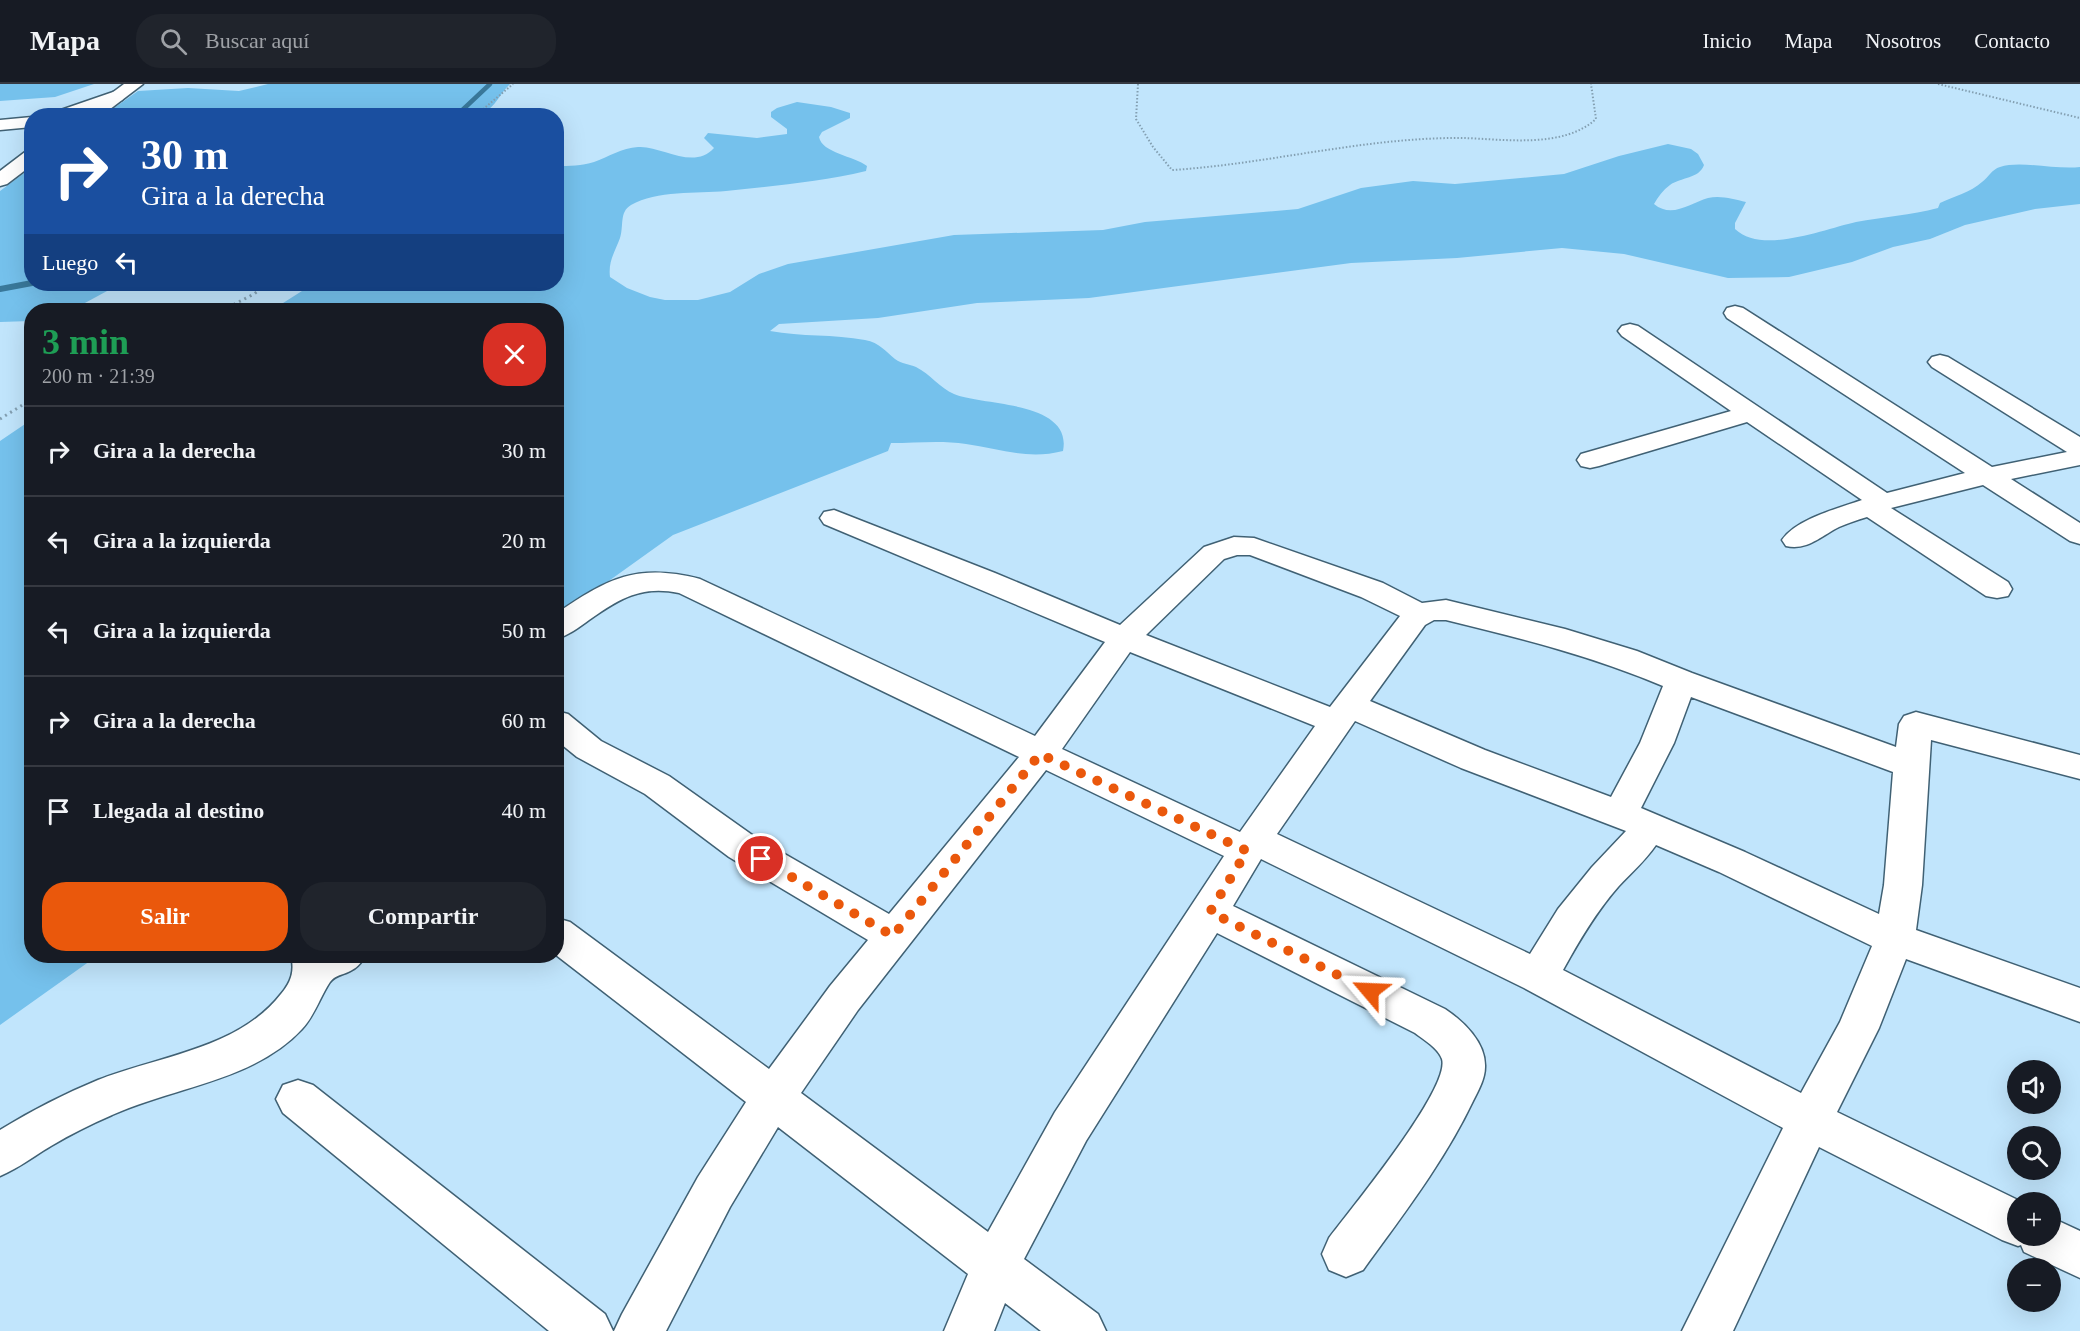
<!DOCTYPE html>
<html lang="es">
<meta charset="utf-8">
<style>
body{margin:0;font-family:Georgia,serif;background:#20242c;color:#f1f3f6;height:100vh;display:flex;flex-direction:column;font-size:22px;white-space:nowrap}
*{box-sizing:border-box;margin:0}
p{font-size:20px;color:#9ea1a6}
.icon{flex:none;width:33px;height:33px;fill:none;stroke:currentColor;stroke-width:2;stroke-linecap:round;stroke-linejoin:round}
.map{position:relative;flex:1;overflow:hidden}
.details{position:absolute;left:24px;top:219px;width:540px;height:660px;display:flex;flex-direction:column;background:#171b24;border-radius:24px;box-shadow:0 6px 24px #0002}
.details>*{flex:none}
.guide{position:absolute;left:24px;top:24px;width:540px;height:183px;border-radius:24px;box-shadow:0 6px 24px #0002;background:#1a4fa0;color:#fff;overflow:hidden}
.buttons{position:absolute;left:2007px;top:976px;display:grid;gap:12px}
.buttons a{display:grid;place-items:center;width:54px;height:54px;border-radius:50%;background:#171b24;box-shadow:0 6px 24px #0002;font-size:30px}
.pin{position:absolute;display:grid;place-items:center;width:51px;height:51px;color:#fff;margin:-26px;border:3px solid #fff;border-radius:50%;box-shadow:0 2px 6px #0007}
.me{position:absolute;width:66px;margin:-33px;rotate:296deg;stroke-linejoin:round;filter:drop-shadow(0 0 4px #0008)}
.turn{display:flex;align-items:center;gap:21px;height:126px;padding:0 18px;font-size:27px}
.turn .icon{width:78px;height:78px;stroke-width:2.5}
.turn b{display:block;font-size:42px;line-height:51px}
.then{display:flex;align-items:center;height:57px;padding:0 18px;background:#0003;gap:12px;font-size:22px}
.round{display:grid;place-items:center;flex:none;width:63px;height:63px;border-radius:24px;background:#20242c}
.summary{display:flex;align-items:center;justify-content:space-between;height:102px;padding:0 18px}
h1{font-size:36px;font-weight:600;line-height:45px;color:#1e9e55}
.action{display:flex;gap:12px;margin-top:auto;padding:12px 18px}
.action a{flex:1;height:69px;border-radius:24px;background:#ea580c;color:#fff;font-size:24px;font-weight:600;line-height:69px;text-align:center}
.action a+a{background:#20242c;color:#f1f3f6}
ul{padding:0;list-style:none}
li{display:flex;align-items:center;gap:18px;height:90px;padding:0 18px;border-top:2px solid #363941}
li div{flex:1}
li b{display:block;font-size:22px}
li em{font-style:normal}
header{display:flex;align-items:center;gap:36px;box-sizing:border-box;height:84px;padding:0 30px;background:#171b24;border-bottom:2px solid #363941}
header strong{font-size:28px}
nav{display:flex;gap:33px;margin-inline-start:auto;font-size:21px}
.search{width:420px;height:54px;background:#20242c;display:flex;align-items:center;gap:15px;box-sizing:border-box;padding:0 21px;border-radius:24px;color:#9ea1a6;font-size:22px}
.map>svg:first-child{display:block}
.green{fill:#75c1ec}
.lines{fill:none;stroke-linecap:round;stroke-linejoin:round}
.stream-far1{stroke:#39789a;stroke-width:4.5}
.stream{stroke:#39789a;stroke-width:6}
.minor-casing{stroke:#406174;stroke-width:3}
.major-casing{stroke:#406174;stroke-width:3}
.path-far1{stroke:#839fb1;stroke-width:2;stroke-dasharray:1.5 2;stroke-linecap:butt}
.path{stroke:#839fb1;stroke-width:3;stroke-dasharray:2 4;stroke-linecap:butt}
.minor{fill:#fff;fill-rule:evenodd}
.major{fill:#fff;fill-rule:evenodd}
.route{stroke:#ea580c;stroke-width:10;stroke-dasharray:0 18}
</style>
<header>
<strong>Mapa</strong>
<div class="search"><svg class="icon" aria-label="search" viewBox="0 0 24 24"><circle cx="10" cy="10" r="6"/><path d="M15 15l6 6"/></svg>Buscar aquí</div>
<nav><a>Inicio</a><a>Mapa</a><a>Nosotros</a><a>Contacto</a></nav>
</header>
<div class="map">
<svg width="2080" height="1247" viewBox="0 0 2080 1247">
<rect width="100%" height="100%" fill="#c1e5fc"/>
<path class="green" d="M0,0H94L55,13L0,17Z
M268,0H510C497,13 496,24 479,31H104L138,7L188,4L239,7Z
M797,18L831,23L850,29V34L822,48L819,53C822,69 854,72 867,82L866,87C820,98 772,102 726,107C696,110 657,106 631,121C619,128 624,142 620,154C615,168 608,177 610,193L627,204L650,213L665,216H698L730,208L759,190L788,180L954,151L1103,146L1145,138L1298,125L1361,104L1413,97L1455,100L1564,90L1619,72L1668,60L1691,65L1698,70L1704,81C1699,95 1681,93 1670,101C1663,106 1658,113 1654,120C1672,135 1690,119 1708,114C1720,111 1734,115 1746,118L1735,139V145C1762,171 1824,145 1856,138C1883,133 1911,131 1938,124L1940,119C1953,113 1971,108 1982,98C1988,94 1992,85 2000,83C2020,76 2056,86 2080,83V120L2035,125L1965,141L1930,155L1893,163L1852,178L1789,193L1728,194L1624,170L1562,164L1457,174L1351,179L1089,214L977,219L878,234L779,240L770,247C801,253 834,250 865,256C880,259 885,267 895,275C902,280 909,280 916,283C930,290 940,304 954,310C981,322 1073,316 1063,367C1028,376 1000,365 966,360C941,356 916,359 891,359L888,367L673,451L557,534L556,226H272L313,200H556L557,82C569,82 582,82 594,78C608,73 622,64 638,63C661,61 693,87 714,64L704,54L708,49L757,54L787,50V45L771,33V28L777,24Z
M31,84L32,200H120L72,226H32L31,237L0,238V107Z
M31,336L32,872H97L0,941V357Z"/>
<g class="lines">
<path class="stream-far1" d="M456,32L490,0
M29,199H32"/>
<path class="stream" d="M0,205L32,199"/>
<defs>
<path id="minor" d="M116,7L122,8L125,12L122,16L79,32H53L55,28Z
M32,33V43L0,46V36Z
M1735,222L1743,224L1992,383L2067,368L1932,283L1928,278L1932,273L1940,271L1948,273L2080,353V381L2011,395L2080,439V460L2070,457L1983,401L1891,424L2008,498L2012,505L2008,512L1997,514L1986,512L1867,433C1857,436 1848,439 1839,443C1821,452 1807,467 1786,462L1782,456C1796,435 1839,424 1862,416L1747,338L1599,382L1590,384L1581,382L1577,376L1581,370L1731,327L1622,252L1618,247L1622,242L1630,240L1638,242L1887,409L1965,389L1727,234L1724,229L1727,224Z
M834,426L995,489L1120,541L1204,463L1234,453L1254,454L1383,499L1422,519L1446,516L1565,545L1637,567L1692,589L1896,663L1899,640L1904,632L1916,628L2080,671V695L1931,656L1922,801L1916,846L2080,904V938L1906,875L1879,944L1837,1028L2024,1119H2018V1152H2050V1133L2080,1147V1194L2024,1168L2021,1161L2018,1162L2002,1156L1819,1063L1733,1247H1682L1783,1044L1524,904L1261,775L1233,822L1445,925C1463,937 1486,958 1485,983C1485,995 1478,1007 1473,1017C1444,1078 1402,1132 1363,1186L1346,1193L1329,1186L1322,1170L1329,1154C1350,1126 1451,1004 1442,975C1438,964 1424,956 1415,949L1217,849L1086,1057L1024,1175L1098,1230L1106,1247H1041L1005,1219L994,1247H944L968,1190L778,1043L730,1123L666,1247H614L622,1230L698,1093L746,1018L556,871V834L570,838L769,985L830,902L868,856L729,773L645,710L577,673L556,656V627L568,630L601,657L669,692L755,753L889,830L1019,673L679,509C641,501 619,515 589,536C578,544 569,551 556,555V530C608,494 637,479 700,495L1035,652L1105,558L824,440L820,434L824,428ZM1237,471H1250L1361,513L1400,532L1330,623L1146,551L1224,475ZM1434,536H1446C1520,554 1592,572 1663,602L1640,659L1611,713L1485,666L1370,617L1425,541ZM1130,568L1315,642L1240,748L1062,665ZM1691,613L1893,688L1884,801L1879,830L1745,768L1641,724L1674,659ZM1355,637L1461,684L1626,747L1592,783L1558,825L1530,870L1277,750ZM1046,686L1224,772L1055,1028L988,1148L801,1009L858,926ZM1656,761L1719,788L1872,862L1840,938L1801,1009L1563,886C1579,857 1596,828 1618,803C1631,789 1645,777 1656,761Z
M291,872H365C354,893 338,887 330,898C320,913 315,931 302,945C254,997 173,1003 112,1031C91,1040 71,1050 51,1062C34,1072 19,1084 0,1092V1046C31,1027 64,1010 98,996C159,972 238,965 281,910C291,898 295,887 291,872Z
M298,996L313,1001L605,1230L613,1247H549L283,1029L276,1015L283,1001Z"/>
<path id="major" d="M124,0H143L101,32H81Z
M32,67V81L7,100L0,102V87L25,68Z"/>
</defs>
<use href="#minor" class="minor-casing"/>
<use href="#major" class="major-casing"/>
<path class="path-far1" d="M1138,0L1136,35L1153,63L1172,86C1269,80 1365,53 1463,54C1504,55 1563,65 1596,35L1591,0
M1938,0L2080,34
M475,32L513,0"/>
<path class="path" d="M223,226L254,210L267,200
M0,335L32,315"/>
<use href="#minor" class="minor"/>
<use href="#major" class="major"/>
</g>
<g class="lines">
<path class="route" d="M761,775L893,852L1040,670L1247,767L1210,828L1370,907"/>
</g>
</svg>
<div class="buttons">
<a><svg class="icon" aria-label="sound" viewBox="0 0 24 24"><path d="M4 9h4l5-4v14l-5-4H4zM17 9q2 3 0 6"/></svg></a>
<a><svg class="icon" aria-label="search" viewBox="0 0 24 24"><circle cx="10" cy="10" r="6"/><path d="M15 15l6 6"/></svg></a>
<a>+</a>
<a>−</a>
</div>
<div class="pin" style="left:761px;top:775px;background:#d93025"><svg class="icon" aria-label="arrive" viewBox="0 0 24 24"><path d="M6 21V4h12l-3 4 3 4H6"/></svg></div>
<svg class="me" style="left:1370px;top:907px" viewBox="-20 -20 40 40"><path d="M0-17L14 15 0 8-14 15z" fill="#ea580c" stroke="#fff" stroke-width="4"/></svg>
<div class="guide">
<div class="turn"><svg class="icon" aria-label="right" viewBox="0 0 24 24"><path d="M7 20v-9h11M14 6l5 5-5 5"/></svg><div><b>30 m</b>Gira a la derecha</div></div>
<div class="then">Luego<svg class="icon" aria-label="left" viewBox="0 0 24 24"><path d="M17 20v-9H6M10 6l-5 5 5 5"/></svg></div>
</div>
<section class="details">
<div class="summary"><div><h1>3 min</h1><p>200 m · 21:39</p></div><a class="round" style="background:#d93025;color:#fff"><svg class="icon" aria-label="close" viewBox="0 0 24 24"><path d="M6 6l12 12M18 6L6 18"/></svg></a></div>
<ul>
<li><svg class="icon" aria-label="right" viewBox="0 0 24 24"><path d="M7 20v-9h11M14 6l5 5-5 5"/></svg><div><b>Gira a la derecha</b></div><em>30 m</em></li>
<li><svg class="icon" aria-label="left" viewBox="0 0 24 24"><path d="M17 20v-9H6M10 6l-5 5 5 5"/></svg><div><b>Gira a la izquierda</b></div><em>20 m</em></li>
<li><svg class="icon" aria-label="left" viewBox="0 0 24 24"><path d="M17 20v-9H6M10 6l-5 5 5 5"/></svg><div><b>Gira a la izquierda</b></div><em>50 m</em></li>
<li><svg class="icon" aria-label="right" viewBox="0 0 24 24"><path d="M7 20v-9h11M14 6l5 5-5 5"/></svg><div><b>Gira a la derecha</b></div><em>60 m</em></li>
<li><svg class="icon" aria-label="arrive" viewBox="0 0 24 24"><path d="M6 21V4h12l-3 4 3 4H6"/></svg><div><b>Llegada al destino</b></div><em>40 m</em></li>
</ul>
<div class="action"><a>Salir</a><a>Compartir</a></div>
</section>
</div>
